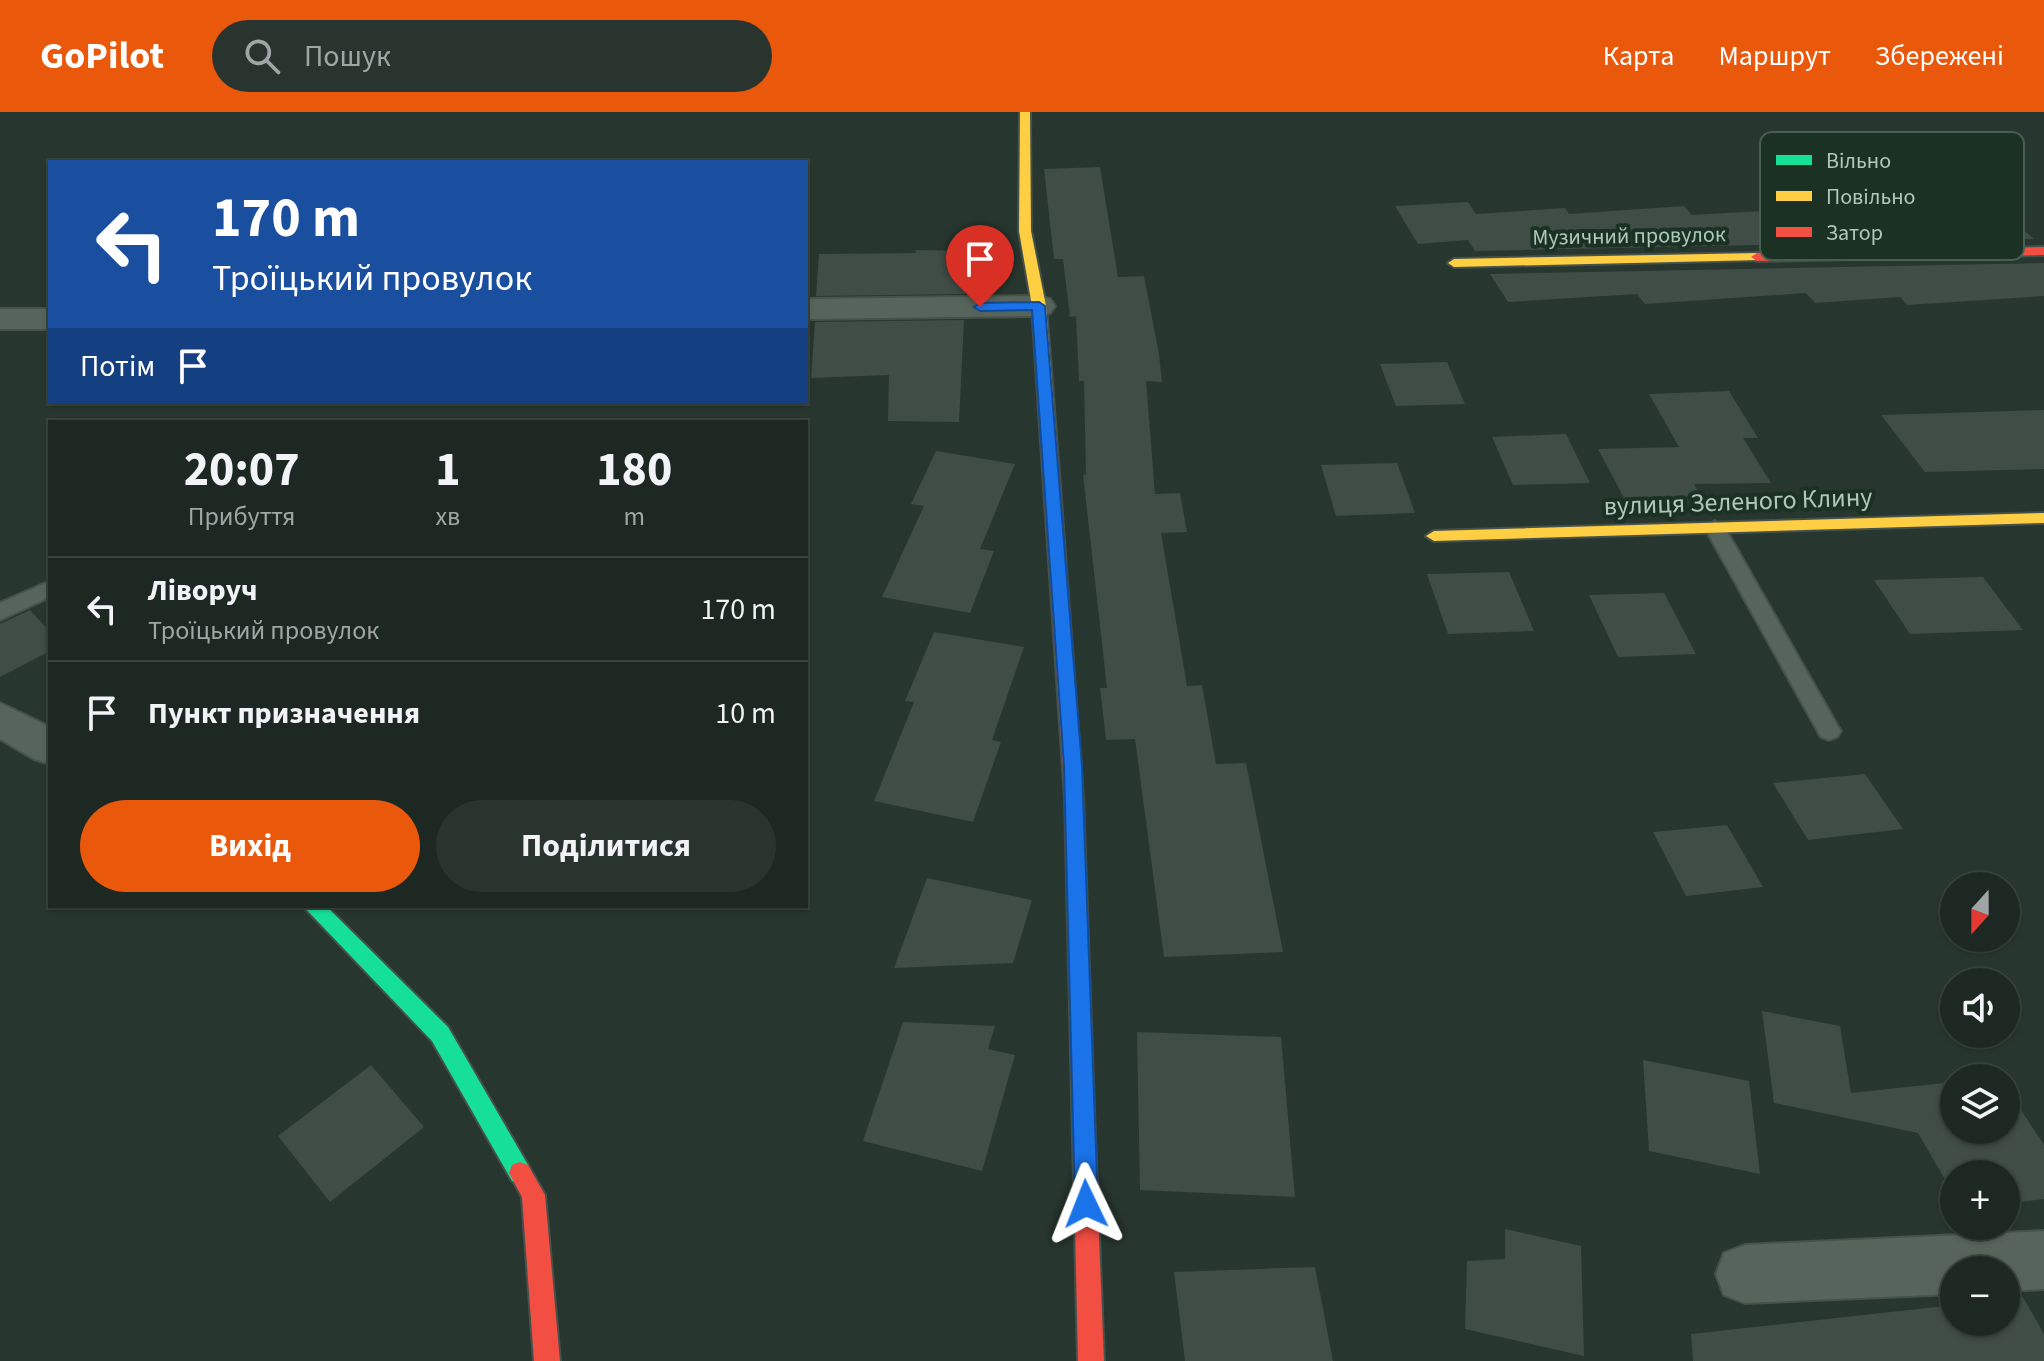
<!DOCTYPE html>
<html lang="uk">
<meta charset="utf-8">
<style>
body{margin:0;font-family:"Source Sans 3",sans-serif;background:#2a342f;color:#f1f3f6;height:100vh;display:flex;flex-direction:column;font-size:30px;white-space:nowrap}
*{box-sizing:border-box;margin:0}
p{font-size:26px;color:#a0a6a5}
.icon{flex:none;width:44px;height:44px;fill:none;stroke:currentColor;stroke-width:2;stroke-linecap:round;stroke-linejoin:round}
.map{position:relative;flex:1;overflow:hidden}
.panel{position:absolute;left:48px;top:308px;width:760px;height:488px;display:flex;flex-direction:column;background:#1d2822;border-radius:0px;box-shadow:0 2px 6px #0004,0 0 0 2px #3b4440}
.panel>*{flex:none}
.guide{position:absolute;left:48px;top:48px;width:760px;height:244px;border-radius:0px;box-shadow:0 2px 6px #0004,0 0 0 2px #3b4440;background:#1a4fa0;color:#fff;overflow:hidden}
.needle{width:52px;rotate:201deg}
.fabs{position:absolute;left:1940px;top:760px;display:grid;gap:16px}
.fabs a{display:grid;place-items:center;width:80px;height:80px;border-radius:50%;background:#1d2822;box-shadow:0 2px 6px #0004,0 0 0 2px #3b4440;font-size:40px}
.pin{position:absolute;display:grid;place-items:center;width:68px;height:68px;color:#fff;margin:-82px -34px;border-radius:50% 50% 50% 0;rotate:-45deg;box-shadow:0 0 8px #0007}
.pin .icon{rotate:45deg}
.me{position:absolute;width:88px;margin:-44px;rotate:358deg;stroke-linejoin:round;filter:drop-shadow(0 0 6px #0008)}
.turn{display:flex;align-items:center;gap:28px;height:168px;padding:0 32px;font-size:36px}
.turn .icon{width:104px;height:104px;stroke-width:2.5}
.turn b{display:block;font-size:56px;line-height:68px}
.then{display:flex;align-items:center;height:76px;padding:0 32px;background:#0003;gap:16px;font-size:30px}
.eta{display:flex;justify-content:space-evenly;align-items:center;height:136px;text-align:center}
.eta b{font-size:48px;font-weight:700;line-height:56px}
.primary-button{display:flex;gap:16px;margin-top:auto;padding:16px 32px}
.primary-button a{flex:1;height:92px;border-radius:48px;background:#ea580c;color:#fff;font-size:32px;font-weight:700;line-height:92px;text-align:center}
.primary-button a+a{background:#2a342f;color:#f1f3f6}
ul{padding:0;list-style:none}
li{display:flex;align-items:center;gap:24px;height:104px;padding:0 32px;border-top:2px solid #3b4440}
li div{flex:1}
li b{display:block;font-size:30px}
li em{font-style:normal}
header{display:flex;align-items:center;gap:48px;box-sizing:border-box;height:112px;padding:0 40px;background:#ea580c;color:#fff}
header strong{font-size:38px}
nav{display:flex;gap:44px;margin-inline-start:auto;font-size:28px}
.search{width:560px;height:72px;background:#2a342f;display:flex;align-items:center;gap:20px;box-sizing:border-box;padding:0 28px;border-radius:44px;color:#a0a6a5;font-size:30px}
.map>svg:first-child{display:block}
.building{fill:#404c46}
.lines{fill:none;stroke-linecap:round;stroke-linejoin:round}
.lane-casing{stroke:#45514a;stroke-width:4}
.street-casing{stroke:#45514a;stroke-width:4}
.fast-casing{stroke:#45514a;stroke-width:4}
.slow-casing{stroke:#45514a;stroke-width:4}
.jam-casing{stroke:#45514a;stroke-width:4}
.lane{fill:#57645c;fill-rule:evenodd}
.street{fill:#57645c;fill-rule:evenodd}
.fast{fill:#16e098;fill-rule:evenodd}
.slow{fill:#ffcf43;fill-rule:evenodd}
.jam{fill:#f24e42;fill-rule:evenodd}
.route{fill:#1a73e8;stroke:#114b97;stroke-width:2}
.labels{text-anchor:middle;stroke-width:8;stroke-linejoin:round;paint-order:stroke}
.far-street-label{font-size:22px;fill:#b0c8bb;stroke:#1a3124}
.street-label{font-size:26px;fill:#b0c8bb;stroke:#1a3124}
.key{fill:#1a3124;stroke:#475e51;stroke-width:2}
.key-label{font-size:22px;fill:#b0c8bb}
</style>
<header>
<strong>GoPilot</strong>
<div class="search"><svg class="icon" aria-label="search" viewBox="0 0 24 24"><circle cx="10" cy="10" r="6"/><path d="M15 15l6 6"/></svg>Пошук</div>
<nav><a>Карта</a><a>Маршрут</a><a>Збережені</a></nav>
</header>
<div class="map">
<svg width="2044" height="1249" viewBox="0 0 2044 1249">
<rect width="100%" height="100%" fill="#27362e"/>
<path class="building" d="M1100,55L1118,165L1144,164L1159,242L1162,270L1146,269L1155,382L1180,381L1187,420L1161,421L1187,574L1202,573L1216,652L1246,651L1283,840L1164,845L1135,627L1106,628L1100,576H1107L1083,362L1086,363L1084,269H1079L1076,204L1070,205L1063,147H1054L1044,57Z
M1986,86L2034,127L1475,139L1468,128L1418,132L1395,94L1468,90L1476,102L1565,96L1569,102L1684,94L1692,103Z
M916,138L968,139L966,182L816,184L819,142L915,141Z
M2044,151V184L1907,193L1900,185L1815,191L1806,181L1645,192L1637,182L1508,190L1490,162Z
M964,208L959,310L888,309L889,263L811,266L815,210Z
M1447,250L1465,292L1396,294L1380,252Z
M1729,279L1758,326H1743L1771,371L1694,372L1701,384L1624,386L1598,337L1679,335L1649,282Z
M2044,298V357L1925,360L1881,303Z
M1566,322L1590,371L1513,373L1492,325Z
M936,339L1015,352L980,437L994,439L970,501L882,485L924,394L911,392Z
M1397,351L1415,401L1336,404L1321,353Z
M1509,460L1534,519L1448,522L1427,462Z
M1983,465L2023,518L1910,522L1874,468Z
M1664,481L1696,542L1618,545L1589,483Z
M30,498L50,520V539L0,565V512Z
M934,520L1024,535L992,628L1001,630L973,710L874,689L914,590L905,589Z
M1865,662L1903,717L1808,728L1773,671Z
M1727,713L1763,775L1686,784L1653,720Z
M927,766L1032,788L1013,851L894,856Z
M1762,899L1840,914L1851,981L1954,970V1018H2006V975L2044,1033V1087L2006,1092V1062H1954V1083L1918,1021L1774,991Z
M903,910L995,914L988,937L1015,943L982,1059L863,1029Z
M1137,920L1281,925L1295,1085L1140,1078Z
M1643,948L1749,969L1760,1062L1649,1039Z
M371,953L424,1015L330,1090L278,1024Z
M1505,1117L1581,1134L1584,1244L1465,1217L1467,1149L1505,1147Z
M1315,1155L1333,1249H1185L1174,1160Z
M2023,1185L2044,1222V1249H1693L1691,1222L1954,1193V1210H2006V1187Z"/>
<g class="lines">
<defs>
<path id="lane" d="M1715,409L1725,416L1837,613L1841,619L1837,625L1829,628L1821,625L1705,416Z
M50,469V485L0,508V491Z"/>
<path id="street" d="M1039,184L1050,187L1055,194L1050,201L1039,204L806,207V187Z
M0,197H50V217H0Z
M0,591L50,615V652L34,647L0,627Z
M2044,1119V1177L2006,1179V1158H1954V1182L1745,1191L1724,1183L1716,1162L1724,1141L1745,1133Z"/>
<path id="fast" d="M1074,679L1081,681L1083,686L1095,1026L1092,1034L1084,1037L1076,1034L1073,1026L1065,686L1067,681Z
M303,794H326L448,915L528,1053L531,1061L528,1069L520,1072L512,1069L432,929Z"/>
<path id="slow" d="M1020,0H1030L1031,119L1046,194L1060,375L1052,380L1044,375L1032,194L1019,119Z
M1757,141L1761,142V148L1454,155L1448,151L1454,147Z
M2044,401V411L1434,429L1426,424L1434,419Z"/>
<path id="jam" d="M2044,135V143L1757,149L1751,145L1757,141Z
M1052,370L1060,375L1083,686L1081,691H1067L1065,686L1044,375Z
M1084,1015L1092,1018L1095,1026L1104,1249H1078L1073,1026L1076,1018Z
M520,1050L528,1053L545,1083L560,1249H534L522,1085L509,1061L512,1053Z"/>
</defs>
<use href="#lane" class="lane-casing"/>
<use href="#street" class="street-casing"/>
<use href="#fast" class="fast-casing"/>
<use href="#slow" class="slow-casing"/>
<use href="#jam" class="jam-casing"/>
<use href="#lane" class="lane"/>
<use href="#street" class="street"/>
<use href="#fast" class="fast"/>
<use href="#slow" class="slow"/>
<use href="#jam" class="jam"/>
</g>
<path class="route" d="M1039,190L1045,194L1082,654L1098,1092L1095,1100L1086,1104L1078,1100L1075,1092L1064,654L1032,198L980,199L974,195L980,191Z"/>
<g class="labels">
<g class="far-street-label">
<text transform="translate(1629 123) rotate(-1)" y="8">Музичний провулок</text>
</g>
<g class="street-label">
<text transform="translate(1738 389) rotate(-2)" y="9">вулиця Зеленого Клину</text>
</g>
</g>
<rect x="1760" y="20" width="264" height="128" rx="12" class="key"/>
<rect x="1776" y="43" width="36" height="10" fill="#16e098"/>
<rect x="1776" y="79" width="36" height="10" fill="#ffcf43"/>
<rect x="1776" y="115" width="36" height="10" fill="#f24e42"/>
<g class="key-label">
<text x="1826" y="56">Вільно</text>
<text x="1826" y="92">Повільно</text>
<text x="1826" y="128">Затор</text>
</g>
</svg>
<div class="fabs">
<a><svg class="needle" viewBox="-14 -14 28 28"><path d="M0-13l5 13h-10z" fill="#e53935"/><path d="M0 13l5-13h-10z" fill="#a0a6a5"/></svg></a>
<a><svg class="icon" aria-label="sound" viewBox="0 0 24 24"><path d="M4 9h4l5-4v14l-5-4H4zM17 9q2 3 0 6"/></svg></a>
<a><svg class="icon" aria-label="layers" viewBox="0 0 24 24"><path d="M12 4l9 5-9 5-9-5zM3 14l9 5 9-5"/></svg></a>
<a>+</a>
<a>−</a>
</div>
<div class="pin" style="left:980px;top:195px;background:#d93025"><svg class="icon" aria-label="arrive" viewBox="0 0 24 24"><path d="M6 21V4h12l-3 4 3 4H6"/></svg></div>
<svg class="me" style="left:1086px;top:1092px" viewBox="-20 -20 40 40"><path d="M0-17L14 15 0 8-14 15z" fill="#1a73e8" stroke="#fff" stroke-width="4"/></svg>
<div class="guide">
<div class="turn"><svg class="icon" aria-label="left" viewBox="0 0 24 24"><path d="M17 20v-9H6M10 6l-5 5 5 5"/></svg><div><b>170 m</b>Троїцький провулок</div></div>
<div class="then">Потім<svg class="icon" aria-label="arrive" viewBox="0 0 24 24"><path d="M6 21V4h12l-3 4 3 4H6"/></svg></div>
</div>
<section class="panel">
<div class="eta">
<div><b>20:07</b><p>Прибуття</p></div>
<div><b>1</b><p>хв</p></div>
<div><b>180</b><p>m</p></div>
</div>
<ul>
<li><svg class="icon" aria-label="left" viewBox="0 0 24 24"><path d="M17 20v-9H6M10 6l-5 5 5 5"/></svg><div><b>Ліворуч</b><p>Троїцький провулок</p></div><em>170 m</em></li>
<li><svg class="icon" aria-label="arrive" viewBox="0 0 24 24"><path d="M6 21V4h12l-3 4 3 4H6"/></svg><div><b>Пункт призначення</b></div><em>10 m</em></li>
</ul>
<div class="primary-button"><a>Вихід</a><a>Поділитися</a></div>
</section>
</div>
